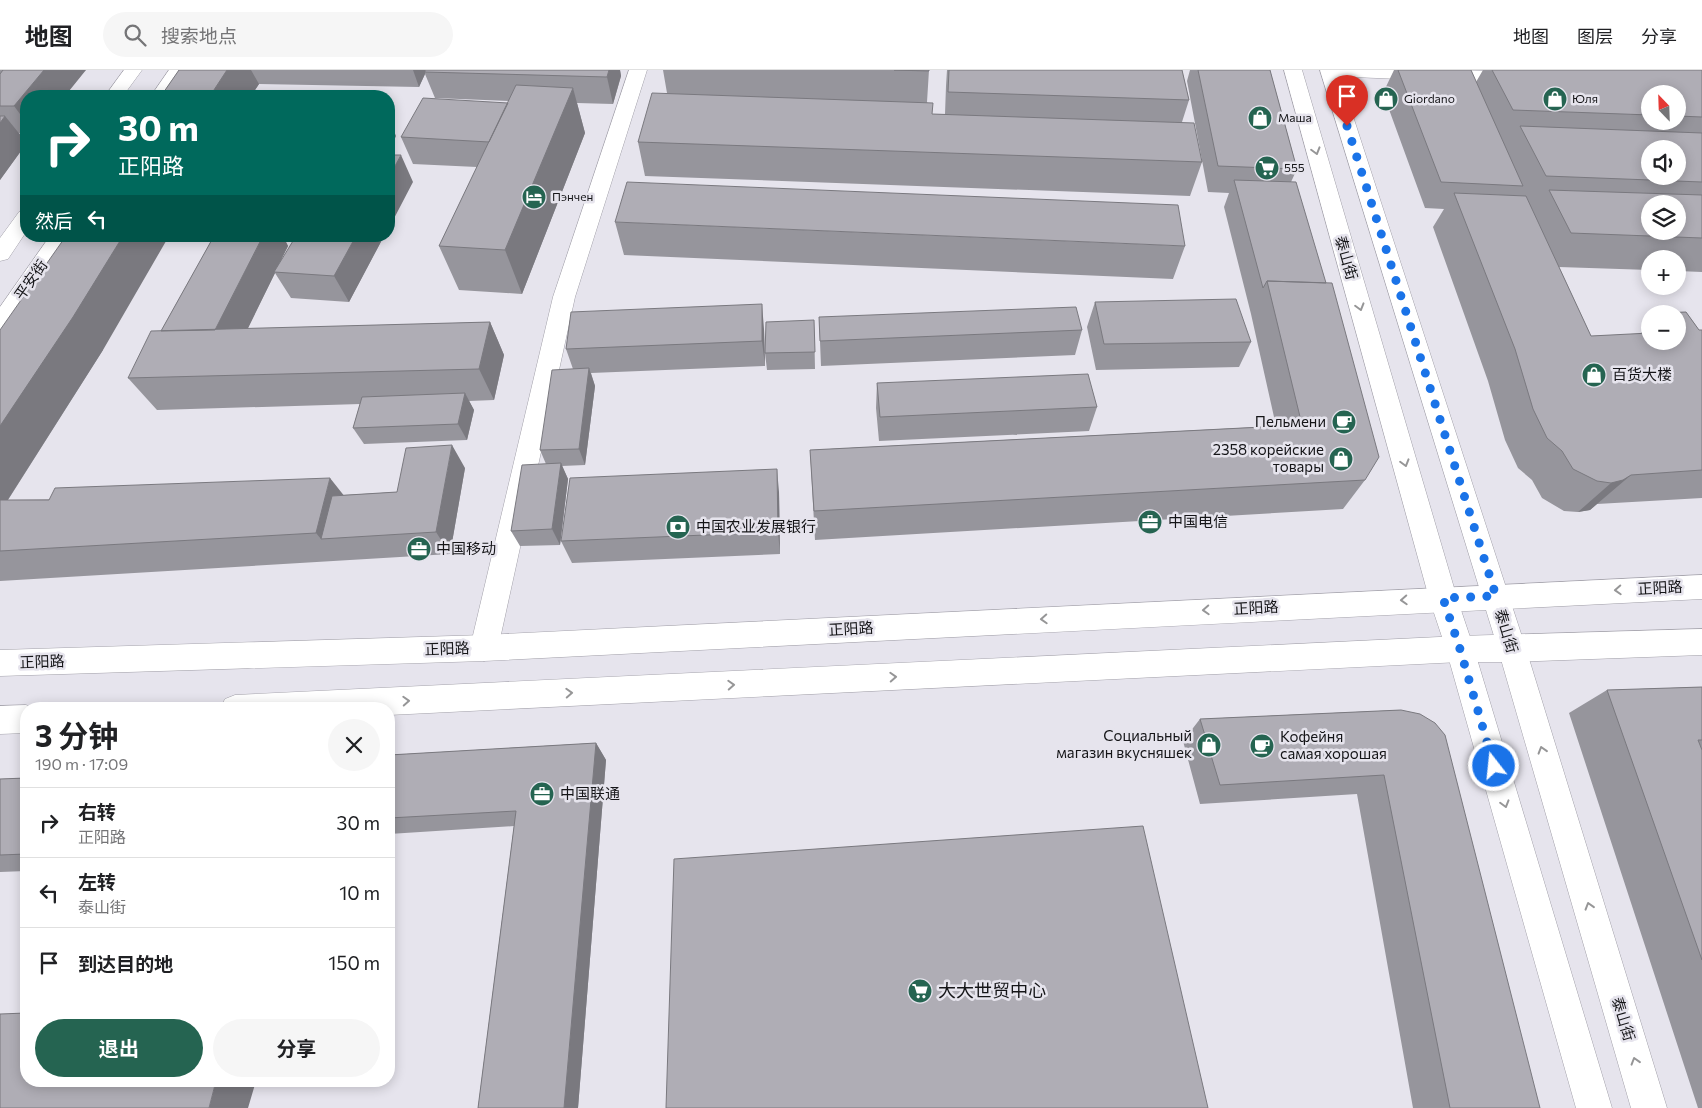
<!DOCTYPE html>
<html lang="zh">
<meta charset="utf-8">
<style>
body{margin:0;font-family:Commissioner,"Noto Sans SC",sans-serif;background:#f6f6f6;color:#202124;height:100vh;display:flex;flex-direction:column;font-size:19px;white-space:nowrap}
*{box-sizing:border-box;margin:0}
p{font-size:16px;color:#757577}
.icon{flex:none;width:28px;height:28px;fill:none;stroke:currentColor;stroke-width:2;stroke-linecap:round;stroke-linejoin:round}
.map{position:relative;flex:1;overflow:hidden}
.sheet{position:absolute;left:20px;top:632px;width:375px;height:385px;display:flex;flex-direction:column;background:#fff;border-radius:20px;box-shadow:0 2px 12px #0003}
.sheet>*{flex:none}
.banner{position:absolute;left:20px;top:20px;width:375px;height:152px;border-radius:20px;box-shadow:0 2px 12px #0003;background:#00695c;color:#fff;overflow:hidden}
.needle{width:32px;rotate:337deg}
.buttons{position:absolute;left:1641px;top:15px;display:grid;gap:10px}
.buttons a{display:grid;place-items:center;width:45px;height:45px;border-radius:50%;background:#fff;box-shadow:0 2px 12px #0003;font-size:25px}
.pin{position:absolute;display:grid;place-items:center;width:42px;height:42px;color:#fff;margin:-51px -21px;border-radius:50% 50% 50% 0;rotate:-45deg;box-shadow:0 0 5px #0007}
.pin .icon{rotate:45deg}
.me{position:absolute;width:55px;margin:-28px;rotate:344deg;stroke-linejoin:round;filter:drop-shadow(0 0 4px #0008)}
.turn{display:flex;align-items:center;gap:18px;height:105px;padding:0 15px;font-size:22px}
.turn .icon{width:65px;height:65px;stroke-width:2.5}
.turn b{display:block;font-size:35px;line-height:42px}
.then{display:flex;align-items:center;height:48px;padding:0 15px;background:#0003;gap:10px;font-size:19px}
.round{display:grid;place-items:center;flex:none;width:52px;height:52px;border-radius:26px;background:#f6f6f6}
.headline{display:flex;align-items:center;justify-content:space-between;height:85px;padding:0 15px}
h1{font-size:30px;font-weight:700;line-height:38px}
.cta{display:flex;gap:10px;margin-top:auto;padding:10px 15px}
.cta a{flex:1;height:58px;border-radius:30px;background:#256451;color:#fff;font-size:20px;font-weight:700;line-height:58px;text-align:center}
.cta a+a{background:#f6f6f6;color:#202124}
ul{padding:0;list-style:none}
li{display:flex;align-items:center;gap:15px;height:70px;padding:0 15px;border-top:1px solid #e0e0e0}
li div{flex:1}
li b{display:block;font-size:19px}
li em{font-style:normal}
header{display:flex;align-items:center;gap:30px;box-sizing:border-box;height:70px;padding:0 25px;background:#fff;border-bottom:1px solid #e0e0e0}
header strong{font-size:24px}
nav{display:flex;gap:28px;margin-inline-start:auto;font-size:18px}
.search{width:350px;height:45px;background:#f6f6f6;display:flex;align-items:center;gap:12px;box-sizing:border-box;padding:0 18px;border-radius:28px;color:#757577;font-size:19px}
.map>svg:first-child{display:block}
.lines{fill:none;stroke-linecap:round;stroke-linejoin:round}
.street-casing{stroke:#a2a0a9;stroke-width:1}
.secondary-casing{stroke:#a2a0a9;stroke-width:1}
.primary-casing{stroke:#a2a0a9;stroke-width:1}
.street{fill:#fff;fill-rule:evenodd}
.secondary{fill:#fff;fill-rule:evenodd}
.primary{fill:#fff;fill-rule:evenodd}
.wall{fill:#96959c;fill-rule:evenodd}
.shaded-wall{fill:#7a797f}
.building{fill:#afadb5;stroke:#7a797f;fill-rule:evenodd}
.oneway{stroke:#969697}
.route{stroke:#1a73e8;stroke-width:9;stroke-dasharray:0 16.2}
.labels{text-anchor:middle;stroke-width:5;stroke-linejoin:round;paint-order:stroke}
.far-poi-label{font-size:12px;fill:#151518;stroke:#e6e4ed;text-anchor:start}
.street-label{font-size:15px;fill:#151518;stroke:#e6e4ed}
.poi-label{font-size:15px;fill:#151518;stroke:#e6e4ed;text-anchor:start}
.near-poi-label{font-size:18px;fill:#151518;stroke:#e6e4ed;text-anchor:start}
</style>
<header>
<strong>地图</strong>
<div class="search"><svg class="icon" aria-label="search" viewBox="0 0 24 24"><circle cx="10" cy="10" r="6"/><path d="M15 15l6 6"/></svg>搜索地点</div>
<nav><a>地图</a><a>图层</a><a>分享</a></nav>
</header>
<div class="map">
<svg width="1702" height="1038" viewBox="0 0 1702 1038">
<rect width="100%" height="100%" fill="#e6e4ed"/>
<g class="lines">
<defs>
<path id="street" d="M629,0H647L575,227L498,578L494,587L484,591L474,587L470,578L553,227Z
M1321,0H1459L1516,2L1523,4L1525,8L1523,12L1516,14L1330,6L1324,4Z"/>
<path id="secondary" d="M124,0H142L123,26H105Z
M169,0H187L169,26H151Z
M1284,0H1302L1457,528L1474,579L1612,1038H1576L1446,579L1429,528Z
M1320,0H1338L1526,579L1667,1038H1631L1498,579Z
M26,140V162L8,189L0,191V168L19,142Z
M50,166H71L8,260L0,262V237Z"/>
<path id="primary" d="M1702,505V529L484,591L0,606V580L484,565Z
M1702,559V585L1512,592H1460L389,645V639H220L225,629L235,625L1460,566Z
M26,635L35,639H26V663L0,664V636Z"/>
</defs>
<use href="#street" class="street-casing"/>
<use href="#secondary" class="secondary-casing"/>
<use href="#primary" class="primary-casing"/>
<use href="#street" class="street"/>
<use href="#secondary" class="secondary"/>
<use href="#primary" class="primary"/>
</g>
<path class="wall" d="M0,0H86L26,26V63H19L26,72V74L0,110Z
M179,0H620L621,6L613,34L577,33L585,63L522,224L459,220L439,176L477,97L413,94L401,67L508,33L509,31L435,28L425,4L419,17L259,14L251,26H161Z
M663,0H929L927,32L932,44H945L946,16L947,0H1182L1189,30L1182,52L1202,92L1190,126L645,106L638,72L667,23Z
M1190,0H1270L1297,99L1291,112L1365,410L1343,439L815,470L810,380L1276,356L1251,244L1224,137L1229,123L1208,122L1187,11Z
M1394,0H1471L1476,12L1483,0H1702V202L1678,201V189H1650V200L1559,197L1591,266L1640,264L1650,253V271H1678V244H1659L1660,243L1686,242L1699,260H1702V428L1597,434L1590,440L1578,442L1564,441L1542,428L1532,410L1518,398L1505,370L1488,311L1433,157L1444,139L1425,138L1383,23ZM1650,24H1678V51H1650ZM1650,79H1678V106H1650ZM1650,134H1678V161H1650Z
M615,152L1185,176L1173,209L624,185Z
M214,166H283L288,176L282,188L384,166L349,232L291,228L275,203L247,259L490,252L504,285L494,330L469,331L474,340L467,370L364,374L353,358L360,334L157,340L128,308L161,261Z
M1095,232L1251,272L1239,297L1096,300L1087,257Z
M819,247L1082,260L1075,285L821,296Z
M814,250L815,299L767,300L765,283Z
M764,259L765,296L591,303L595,316L585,395L562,396L568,409L560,475L520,476L511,461L546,394L540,380L573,299L566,279Z
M0,260L103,280L8,430L344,425L397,422L465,398L450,484L0,511Z
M877,313L1097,337L1089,361L879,371L876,338Z
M779,422L780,484L572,493L561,471Z
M1702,617V1038H1698L1569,643L1607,620Z
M1401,640L1540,1038H1413L1357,724L1200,734L1183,671L1200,649Z
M596,673L606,690L578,1038H478L514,756L389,764V685Z
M26,708V801L0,802V709Z"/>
<path class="shaded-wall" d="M44,0H86L65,26H26V52L14,36Z
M227,0H251L259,14L251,26H210Z
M413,0H427L425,2V4L419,17Z
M609,0H620L621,6L613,34L607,7Z
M573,18L585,63L522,224L505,180Z
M5,46L26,72V74L0,110V53Z
M389,49L396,66L389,82Z
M401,85L413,112L389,158V107Z
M123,166H169L103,280L0,442V356Z
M263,166H283L288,176L275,202H274L275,203L233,289L213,264Z
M356,166H384L349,232L334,206Z
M762,234L764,259L765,296L762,271Z
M490,252L504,285L494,330L479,299Z
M589,298L595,316L585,395L579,379Z
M465,323L474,340L467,370L458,354Z
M452,375L465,398L450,484L436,462Z
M561,393L568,409L560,475L552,459Z
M777,399L779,422L780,484L778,462Z
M1631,405L1597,434L1590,440L1578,442L1611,413Z
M330,408L353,437L321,469L316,463Z
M596,673L606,690L578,1038H564Z
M216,1011H256L248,1038H209Z"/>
<path class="building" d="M3,0H44L14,36H0V4Z
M179,0H227L210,26H161Z
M425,0H609L607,7L425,2Z
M894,0H929V1Z
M949,0H1182L1189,30L948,22Z
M1198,0H1270L1297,99L1218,96Z
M1398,0H1471L1523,116L1441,112Z
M1492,0H1702V47L1678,46V24H1650V45L1513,40Z
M516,15L573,18L505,180L439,176Z
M652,23L933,33L932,44L1194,53L1202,92L638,72Z
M423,28L508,33L489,72L401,67Z
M0,46H5L0,53Z
M1520,56L1702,63V112L1546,106ZM1650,79H1678V106H1650Z
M389,85H401L389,107Z
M1234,110L1296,112L1326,213L1267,211L1263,218Z
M627,112L1178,135L1185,176L615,152Z
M1549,120L1702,125V168L1571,163ZM1650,134H1678V161H1650Z
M1454,123L1526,126L1591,266L1650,263V271H1678V244H1660V243L1686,242L1699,260H1702V400L1631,405L1623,410L1611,413L1597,411L1573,399L1562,381L1547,368L1533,339L1515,279Z
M66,166H123L73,247L0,356V260Z
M214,166H263L215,260L161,261Z
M296,166H356L334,206L274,202Z
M1267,211L1332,213L1379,387L1365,410L814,441L810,380L1302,355Z
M1236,229L1251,272L1104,274L1095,232Z
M762,234V271L566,279L571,242Z
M1076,237L1082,260L820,271L819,247Z
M814,250L815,282L765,283L766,252Z
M490,252L479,299L128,308L151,261Z
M589,298L579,379L540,380L552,300Z
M1088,304L1097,337L880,347L877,313Z
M465,323L458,354L353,358L362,327Z
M452,375L436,462L321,469L332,426L397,422L406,378Z
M561,393L552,459L511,461L522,395Z
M777,399L778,462L561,471L570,408Z
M330,408L316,463L0,481V430H49L55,418Z
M1702,617V670H1698L1702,680V890L1607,620Z
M1401,640L1420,644L1435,653L1445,665L1540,1038H1450L1384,705L1220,715L1200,649Z
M596,673L564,1038H478L516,741L389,748V685Z
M26,708V784L0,785V709Z
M1143,756L1208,1038H666L674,789Z
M26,943V1011H216L209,1038H0V944Z"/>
<defs><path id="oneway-chevron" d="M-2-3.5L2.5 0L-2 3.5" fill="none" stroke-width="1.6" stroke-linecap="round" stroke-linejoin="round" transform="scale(1.25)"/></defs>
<g class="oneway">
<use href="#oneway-chevron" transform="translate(1316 81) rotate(74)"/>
<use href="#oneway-chevron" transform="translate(1360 237) rotate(74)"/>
<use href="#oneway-chevron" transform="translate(1405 393) rotate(74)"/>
<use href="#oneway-chevron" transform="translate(1618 520) rotate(177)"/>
<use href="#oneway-chevron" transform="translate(1404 530) rotate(177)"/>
<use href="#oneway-chevron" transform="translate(1206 540) rotate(177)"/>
<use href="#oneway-chevron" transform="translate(1044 549) rotate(177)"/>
<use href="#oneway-chevron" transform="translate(893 607) rotate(-3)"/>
<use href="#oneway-chevron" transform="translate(731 615) rotate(-3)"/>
<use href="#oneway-chevron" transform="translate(569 623) rotate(-3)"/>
<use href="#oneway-chevron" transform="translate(406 631) rotate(-3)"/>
<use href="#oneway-chevron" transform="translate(1542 680) rotate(-107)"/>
<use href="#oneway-chevron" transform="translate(1505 734) rotate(74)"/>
<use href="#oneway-chevron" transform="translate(1589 836) rotate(-107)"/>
<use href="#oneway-chevron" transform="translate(1635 991) rotate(-107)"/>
</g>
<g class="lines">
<path class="route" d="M1347,56L1496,526L1443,528L1460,579L1494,696"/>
</g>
<defs>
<symbol id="shop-disc" viewBox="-11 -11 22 22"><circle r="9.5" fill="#256451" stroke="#e6e4ed"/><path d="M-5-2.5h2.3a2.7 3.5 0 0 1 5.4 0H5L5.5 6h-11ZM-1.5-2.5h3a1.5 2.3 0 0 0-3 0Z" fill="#fff"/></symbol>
<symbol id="supermarket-disc" viewBox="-11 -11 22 22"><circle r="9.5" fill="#256451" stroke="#e6e4ed"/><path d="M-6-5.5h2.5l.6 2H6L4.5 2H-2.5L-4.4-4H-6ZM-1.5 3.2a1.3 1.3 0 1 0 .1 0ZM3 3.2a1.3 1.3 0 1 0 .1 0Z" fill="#fff"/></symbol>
<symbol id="hotel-disc" viewBox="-11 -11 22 22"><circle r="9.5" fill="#256451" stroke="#e6e4ed"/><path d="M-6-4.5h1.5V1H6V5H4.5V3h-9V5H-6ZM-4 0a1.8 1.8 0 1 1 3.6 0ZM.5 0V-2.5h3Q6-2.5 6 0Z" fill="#fff"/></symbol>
<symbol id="cafe-disc" viewBox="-11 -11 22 22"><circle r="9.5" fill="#256451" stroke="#e6e4ed"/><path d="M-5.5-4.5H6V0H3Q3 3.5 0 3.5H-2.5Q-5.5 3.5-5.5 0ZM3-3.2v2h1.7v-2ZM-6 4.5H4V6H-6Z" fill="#fff"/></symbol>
<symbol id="office-disc" viewBox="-11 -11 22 22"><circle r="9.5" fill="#256451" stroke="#e6e4ed"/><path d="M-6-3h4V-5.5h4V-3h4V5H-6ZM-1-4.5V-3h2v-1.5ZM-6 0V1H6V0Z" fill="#fff"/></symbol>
<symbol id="bank-disc" viewBox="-11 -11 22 22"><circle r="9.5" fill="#256451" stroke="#e6e4ed"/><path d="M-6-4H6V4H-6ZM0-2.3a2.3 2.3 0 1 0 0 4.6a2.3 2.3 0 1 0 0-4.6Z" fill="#fff"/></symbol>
</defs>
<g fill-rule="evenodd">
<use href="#shop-disc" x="1372" y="15" width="28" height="28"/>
<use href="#shop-disc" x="1541" y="15" width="28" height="28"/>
<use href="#shop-disc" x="1246" y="34" width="28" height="28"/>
<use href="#supermarket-disc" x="1253" y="84" width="28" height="28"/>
<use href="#hotel-disc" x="520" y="113" width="28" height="28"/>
<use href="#shop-disc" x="1580" y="291" width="28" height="28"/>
<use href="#cafe-disc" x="1330" y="338" width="28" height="28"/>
<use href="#shop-disc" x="1327" y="375" width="28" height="28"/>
<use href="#office-disc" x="1136" y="438" width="28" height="28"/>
<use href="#bank-disc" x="664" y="443" width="28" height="28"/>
<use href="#office-disc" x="405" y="465" width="28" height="28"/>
<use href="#shop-disc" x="1195" y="661" width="28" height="28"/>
<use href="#cafe-disc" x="1248" y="662" width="28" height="28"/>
<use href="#office-disc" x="528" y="710" width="28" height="28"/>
<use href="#supermarket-disc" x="906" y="907" width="28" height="28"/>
</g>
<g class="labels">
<g class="far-poi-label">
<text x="1404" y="33">Giordano</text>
<text x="1572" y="33">Юля</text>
<text x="1278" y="52">Маша</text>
<text x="1284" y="102">555</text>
<text x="552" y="131">Пэнчен</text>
</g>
<g class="street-label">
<text transform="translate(1346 188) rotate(74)" y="5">泰山街</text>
<text transform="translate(31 210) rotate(-55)" y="5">平安街</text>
<text transform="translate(1660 518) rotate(-3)" y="5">正阳路</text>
<text transform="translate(1256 538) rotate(-3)" y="5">正阳路</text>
<text transform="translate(851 559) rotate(-3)" y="5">正阳路</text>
<text transform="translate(1506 561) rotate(73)" y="5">泰山街</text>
<text transform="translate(447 579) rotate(-2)" y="5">正阳路</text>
<text transform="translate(42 592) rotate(-2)" y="5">正阳路</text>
<text transform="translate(1623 949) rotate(73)" y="5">泰山街</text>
</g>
<g class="poi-label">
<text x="1612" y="310">百货大楼</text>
<text x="1326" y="357" text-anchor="end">Пельмени</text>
<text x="1324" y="385" text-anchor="end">2358 корейские<tspan x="1324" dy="17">товары</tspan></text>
<text x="1168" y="457">中国电信</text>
<text x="696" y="462">中国农业发展银行</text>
<text x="436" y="484">中国移动</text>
<text x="1192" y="671" text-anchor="end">Социальный<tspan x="1192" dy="17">магазин вкусняшек</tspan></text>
<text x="1280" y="672">Кофейня<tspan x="1280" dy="17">самая хорошая</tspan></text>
<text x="560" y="729">中国联通</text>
</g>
<g class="near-poi-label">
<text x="938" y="927">大大世贸中心</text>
</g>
</g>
</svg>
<div class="buttons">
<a><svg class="needle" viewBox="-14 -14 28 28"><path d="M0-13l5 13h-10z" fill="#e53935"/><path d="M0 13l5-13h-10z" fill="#757577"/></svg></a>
<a><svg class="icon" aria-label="sound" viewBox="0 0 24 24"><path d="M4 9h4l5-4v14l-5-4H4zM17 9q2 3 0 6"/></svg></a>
<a><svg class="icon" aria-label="layers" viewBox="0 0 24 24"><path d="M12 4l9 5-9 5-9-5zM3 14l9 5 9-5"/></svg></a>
<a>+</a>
<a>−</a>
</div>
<div class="pin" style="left:1347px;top:56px;background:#d93025"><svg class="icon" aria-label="arrive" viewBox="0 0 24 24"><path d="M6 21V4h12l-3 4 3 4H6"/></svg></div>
<svg class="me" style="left:1494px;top:696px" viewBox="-20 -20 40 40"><circle r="17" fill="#1a73e8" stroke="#fff" stroke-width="3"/><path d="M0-11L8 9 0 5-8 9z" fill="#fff"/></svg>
<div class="banner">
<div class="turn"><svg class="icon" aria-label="right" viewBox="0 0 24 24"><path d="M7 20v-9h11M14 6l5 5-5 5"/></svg><div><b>30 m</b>正阳路</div></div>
<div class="then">然后<svg class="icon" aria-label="left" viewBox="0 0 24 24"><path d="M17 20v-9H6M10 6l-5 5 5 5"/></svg></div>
</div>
<section class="sheet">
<div class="headline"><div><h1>3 分钟</h1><p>190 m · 17:09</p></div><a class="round"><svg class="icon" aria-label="close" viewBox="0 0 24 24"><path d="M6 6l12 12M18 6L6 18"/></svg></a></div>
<ul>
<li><svg class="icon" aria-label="right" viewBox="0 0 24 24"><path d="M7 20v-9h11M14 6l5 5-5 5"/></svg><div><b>右转</b><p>正阳路</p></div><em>30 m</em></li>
<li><svg class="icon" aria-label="left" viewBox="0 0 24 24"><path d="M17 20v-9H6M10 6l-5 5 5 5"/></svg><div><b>左转</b><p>泰山街</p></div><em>10 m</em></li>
<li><svg class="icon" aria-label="arrive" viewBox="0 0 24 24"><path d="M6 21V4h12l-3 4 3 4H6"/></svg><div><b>到达目的地</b></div><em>150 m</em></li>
</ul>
<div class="cta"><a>退出</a><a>分享</a></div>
</section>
</div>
